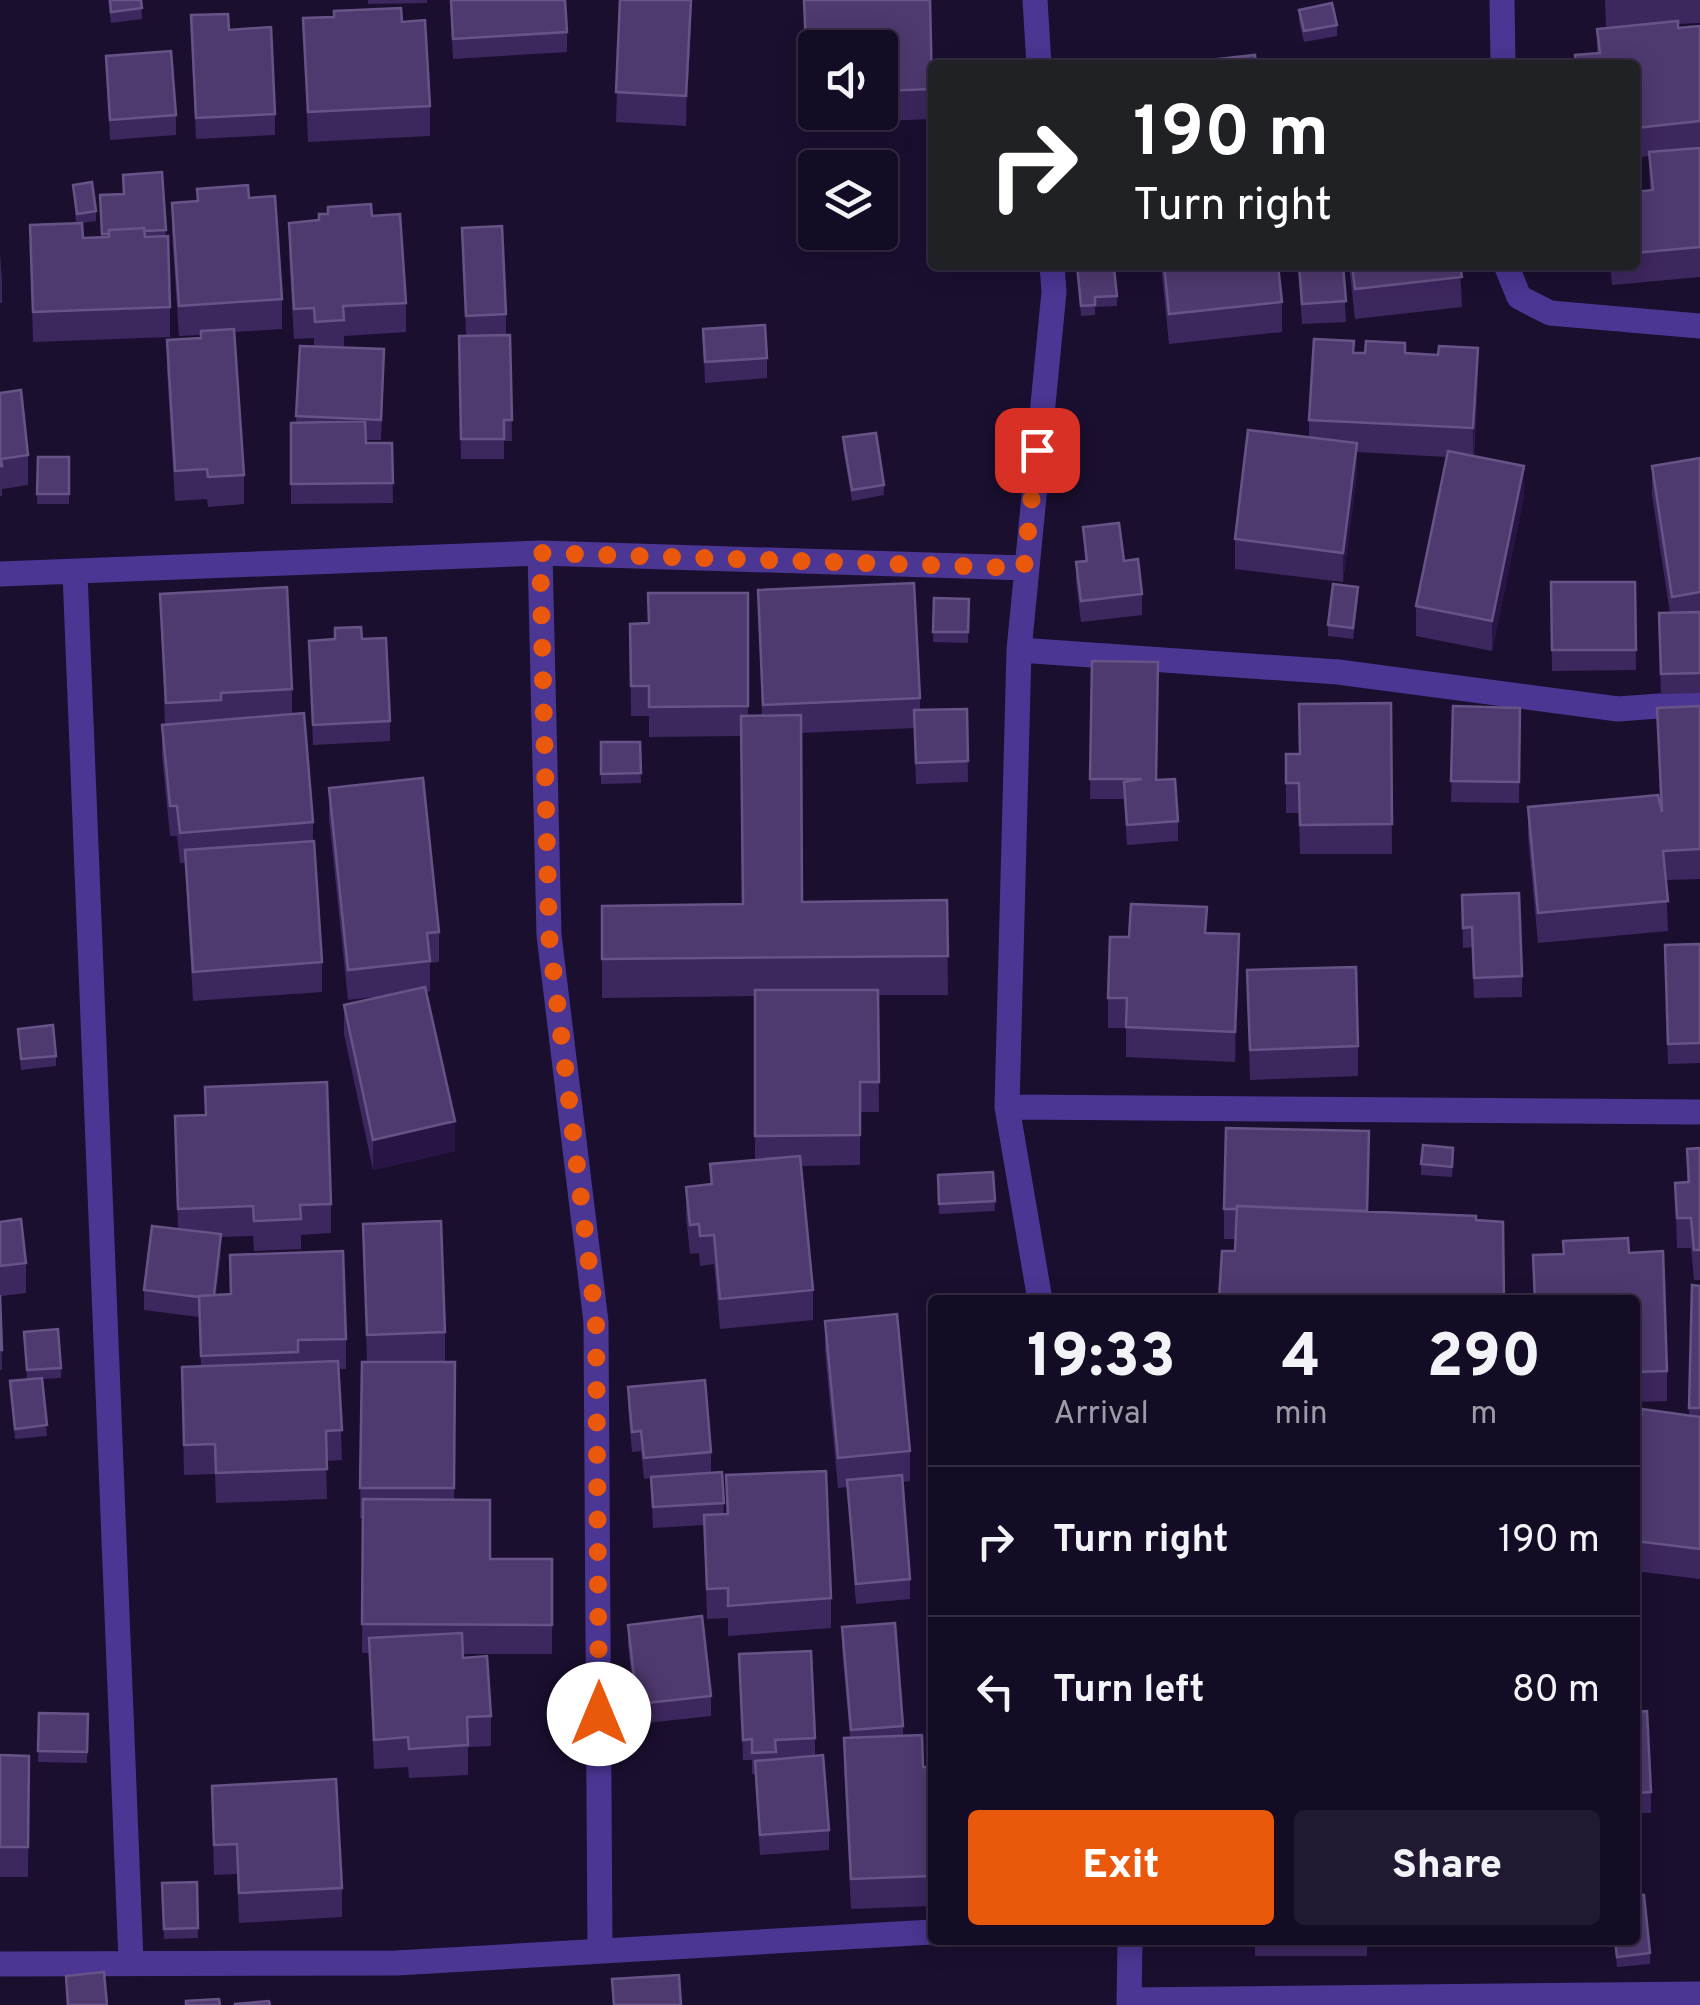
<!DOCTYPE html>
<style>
body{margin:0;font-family:Overpass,sans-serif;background:#211931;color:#f1f3f6;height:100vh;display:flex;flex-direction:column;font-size:38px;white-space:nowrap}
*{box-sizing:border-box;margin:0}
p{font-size:32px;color:#9d9ba6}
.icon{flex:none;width:55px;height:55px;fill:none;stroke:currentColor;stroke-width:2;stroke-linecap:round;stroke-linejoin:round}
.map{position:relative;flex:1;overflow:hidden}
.sheet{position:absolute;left:928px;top:1295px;width:712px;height:650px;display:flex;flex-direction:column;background:#140b24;border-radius:10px;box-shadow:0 5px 25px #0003,0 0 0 2px #332b41}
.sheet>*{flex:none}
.guide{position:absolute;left:928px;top:60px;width:712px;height:210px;border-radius:10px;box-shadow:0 5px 25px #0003,0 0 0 2px #332b41;background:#202124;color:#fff;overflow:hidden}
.tools{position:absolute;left:798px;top:30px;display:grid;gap:20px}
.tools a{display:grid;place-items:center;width:100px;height:100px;border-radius:10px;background:#140b24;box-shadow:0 5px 25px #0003,0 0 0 2px #332b41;font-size:50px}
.pin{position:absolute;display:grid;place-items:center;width:85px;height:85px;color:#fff;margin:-42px;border-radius:20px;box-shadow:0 5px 15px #0006}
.me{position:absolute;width:110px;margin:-55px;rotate:0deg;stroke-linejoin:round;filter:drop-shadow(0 0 8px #0008)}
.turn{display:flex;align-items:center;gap:35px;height:210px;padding:0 40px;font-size:45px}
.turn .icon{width:130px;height:130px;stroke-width:2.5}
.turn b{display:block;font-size:70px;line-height:85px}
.eta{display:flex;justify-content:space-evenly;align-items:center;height:170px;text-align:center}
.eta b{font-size:60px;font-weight:800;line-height:70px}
.action{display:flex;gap:20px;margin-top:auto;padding:20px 40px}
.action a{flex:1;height:115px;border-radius:10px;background:#ea580c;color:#fff;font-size:40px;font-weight:800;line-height:115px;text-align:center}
.action a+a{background:#211931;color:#f1f3f6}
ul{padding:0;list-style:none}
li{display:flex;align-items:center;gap:30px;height:150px;padding:0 40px;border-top:2px solid #332b41}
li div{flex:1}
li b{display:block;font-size:38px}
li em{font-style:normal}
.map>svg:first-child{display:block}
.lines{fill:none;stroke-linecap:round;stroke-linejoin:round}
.street{stroke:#4b3693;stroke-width:25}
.wall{fill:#3d275f;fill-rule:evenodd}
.shaded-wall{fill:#281545}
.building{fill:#4f3a70;stroke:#675487;stroke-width:2.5}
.route{stroke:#ea580c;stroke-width:18;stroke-dasharray:0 32.4}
</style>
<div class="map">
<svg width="1700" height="2005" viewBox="0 0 1700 2005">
<rect width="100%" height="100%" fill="#1b0f30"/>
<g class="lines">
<path class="street" d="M1035,0L1039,65
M1502,0L1503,65
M1506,265L1519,297L1550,313L1700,326
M540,553L549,935L596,1322L600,1950
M75,573L131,1961
M0,574L540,553L1025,568
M1019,650L1338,672L1618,709L1700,703
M1007,1107L1700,1112
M1040,1300L1007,1107L1019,650L1054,292L1052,265
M0,1964L396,1963L932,1932
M1129,2000L1700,1994
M1129,2005L1130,1940"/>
</g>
<path class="wall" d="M108,0H141L142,19L111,23Z
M368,0H427V3L368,4Z
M450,0L567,32V52L453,59Z
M620,0H692L686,126L616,122Z
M804,0L932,69V119L808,124ZM815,48H880V112H815Z
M1605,0H1700V23L1678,24V28L1700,26V277L1612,285L1610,265H1635V192L1650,191L1649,156L1635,158V65H1575V55L1597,53V29L1630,26L1606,27Z
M1299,10L1337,25V36L1304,42L1299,21Z
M191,15L229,30L275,114V135L196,139Z
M303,18L402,22L430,106V136L308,142Z
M106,56L176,115V135L110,140Z
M162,172L170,307V337L33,342L30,225L76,223L73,185L96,211V221L82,223L83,238H101L100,195L123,194V175Z
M249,198L282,299V329L234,332L244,475V504L208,507L207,499L175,501L167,370V340L201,338V335L179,336L172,233V203Z
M372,216L406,303V332L344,336V347L384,370L381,440H366V443H392L393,503L291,504V423L296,422L300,346H314V338L294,339L289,253V223Z
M462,228L506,314V334L466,336Z
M0,252L2,283V303H0Z
M1077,265L1096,270L1117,296V306L1095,307V315L1081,316Z
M1161,265H1278L1282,302V332L1169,344Z
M1298,265H1343L1346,322L1302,324Z
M1349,265H1460L1462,307L1355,319Z
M703,329L767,358V378L705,383Z
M510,335L512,441H504V459H461L459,336Z
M1354,353H1405L1478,378L1474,456L1524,496L1492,651L1416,636V606L1447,457L1357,452V473L1343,582L1235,569V539L1309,437V420Z
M0,393L28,455V485L2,489V496H0Z
M843,437L884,485V495L852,501L843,448Z
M38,457H69V504H37Z
M1700,458V693L1661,694L1659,634L1670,613L1652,495V466Z
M1083,527L1124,561L1142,594V615L1081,622L1076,582V562L1085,561Z
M1551,582H1635L1636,670L1552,671Z
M758,590L920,698V710L967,709L968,782L916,784L914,728L801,733L802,902L947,900L948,995H878L879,1112H860V1165L801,1166L813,1290V1320L720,1329L714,1264L700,1266L699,1253L690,1254L686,1216V1187L710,1184V1164L755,1160V996L602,998V906L742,904L741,736L649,737V716H631L630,624L648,623L748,593V716H762Z
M160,594L292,689V714L313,822V841L322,962V992L193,1001L185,863H180L177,836H170L162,755V725H165Z
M934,598L969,599L968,643L933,642Z
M1358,598L1353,639L1328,636V625Z
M362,639L390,721V741L313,745L309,641Z
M1092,661L1178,821V841L1127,845L1124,799H1090Z
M1391,703L1392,854H1300L1299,813H1286V784L1300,754Z
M1453,706L1520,708L1519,803L1451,802Z
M1700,706V879L1666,880L1668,931L1538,943L1528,837V807L1660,803L1657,708Z
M601,742H640L641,783L601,784Z
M329,788L439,932V962L430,963V991L426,992L455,1151L373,1170L344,1034V1005L383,996L348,1000L329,818Z
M1462,895L1522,976V997L1474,998L1472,947L1463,948Z
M1207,933L1239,964L1235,1062L1126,1057V1028H1108V998L1129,937Z
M1700,944V1063L1668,1064L1665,945Z
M1247,970L1358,1046V1076L1250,1080Z
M18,1029L56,1056V1066L21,1070Z
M205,1087L331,1204V1233L301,1235V1249L254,1251L253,1236L221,1237V1255L216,1295L230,1294V1255L346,1339V1369H339L342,1460L326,1461L327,1499L216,1503L215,1474L184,1475L182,1367L201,1366L199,1317L144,1310V1290L178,1229L175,1116L205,1115Z
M1700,1148V1280H1694L1691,1248H1677L1675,1183L1687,1182V1149Z
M1453,1158L1452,1177L1421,1175V1164Z
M1369,1161L1368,1211L1476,1220L1504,1300H1219L1235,1251V1239H1224V1209Z
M993,1172L995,1211L939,1214L938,1175Z
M0,1222L26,1263V1293L1,1296L2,1370H0Z
M363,1224L445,1332V1362H455L454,1500L490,1559H552V1654H463V1658L491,1716V1746L468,1747V1775L409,1778L408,1767L374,1769L369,1653H362L363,1518H360L362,1362H367Z
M1629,1253L1667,1371V1401L1635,1402V1300H1533V1255Z
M1692,1285L1700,1286V1579L1635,1571V1463L1689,1415Z
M825,1321L910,1451V1481L902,1482L910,1579V1599L856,1604L847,1487L838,1488L825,1351Z
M24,1342L61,1368V1378L42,1379L47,1436L15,1439L10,1381L27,1379Z
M628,1387L711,1452V1472L682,1475L722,1472L724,1514H726V1475L831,1598V1628L728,1636V1618L707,1619L704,1525L653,1528L651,1478L644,1479L641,1451L632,1452L628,1407Z
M628,1625L711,1696V1716L637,1724L628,1645Z
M842,1627L903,1726V1736L923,1767H932V1906L851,1909L844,1768V1738H850L842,1648Z
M739,1654L815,1738V1756L829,1830V1850L760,1855L755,1774H752V1760H743Z
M1635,1712L1651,1792V1813H1635Z
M39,1713L88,1714L87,1763L38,1762Z
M0,1755L29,1756L28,1877H0Z
M212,1786L342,1888V1917L239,1923L237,1874L214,1875Z
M197,1882L198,1938L164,1939L162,1883Z
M1255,1940H1367V1956H1255Z
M1614,1940H1635L1650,1953V1964L1617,1967Z"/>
<path class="shaded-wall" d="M691,0H692L686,126V96Z
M1478,348V378L1473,458V428Z
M1357,443V473L1343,582V553Z
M1524,466V496L1492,651V621Z
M1239,934V964L1235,1062V1032Z
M455,1121V1151L373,1170V1140Z
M221,1234V1255L213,1319V1299Z"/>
<path class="building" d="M110,0H141L142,8L111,12Z
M451,0H565L567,32L453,39Z
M620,0H691L686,96L616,92Z
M804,0H930L932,89L880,91V48H815V94H808Z
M1332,3L1337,25L1304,31L1299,10Z
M401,8L402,22L425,20L430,106L308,112L303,18L334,17V11Z
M228,14L229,30L271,27L275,114L196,118L191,15Z
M1678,21V28L1700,26V121L1635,128V65H1576L1575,55L1600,53L1597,29Z
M171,51L176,115L110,120L106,56Z
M1255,55L1256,65H1163Z
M1700,148V247L1635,253V192L1653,190L1649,152Z
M162,172L166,230L145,231L144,228L109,230V234H102L100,195L124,194L123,175Z
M92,182L96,211L77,214L73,185Z
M248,185L249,198L275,196L282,299L179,306L172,203L198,201L197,189Z
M371,204L372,216L400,214L406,303L343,306L344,320L315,322L314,308L294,309L289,223L319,220V214H328V207Z
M82,223L83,238L109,237V230L144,228L145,237L168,236L170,307L33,312L30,225Z
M502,226L506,314L466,316L462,228Z
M1077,265H1095L1096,270L1114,268L1117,296L1095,297V305L1081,306Z
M1164,265H1278L1282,302L1169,314Z
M1299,265H1343L1346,301L1302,304Z
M1352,265H1460L1462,277L1355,289Z
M765,325L767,358L705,362L703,329Z
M234,329L244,475L208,477L207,469L175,471L167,340L201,338V331Z
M510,335L512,420H504V439H461L459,336Z
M1314,339L1354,341L1353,353H1365L1366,341L1405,343V353L1438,355L1439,346L1478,348L1473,428L1309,420Z
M300,346L384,349L381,420L296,416Z
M21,390L28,455L1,459L2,466H0V393Z
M365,421L366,443H392L393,483L291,484V423Z
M1248,430L1357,443L1343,553L1235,539Z
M876,433L884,485L852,490L843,437Z
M1448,451L1524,466L1492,621L1416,606Z
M38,457H69V494H37Z
M1700,458V592L1672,597L1652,466Z
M1119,523L1124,561L1138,559L1142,594L1081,601L1076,562L1087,561L1083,527Z
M1551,582H1635L1636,650H1552Z
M914,583L920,698L763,705L758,590Z
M1333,584L1358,587L1353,628L1328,625Z
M287,587L292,689L221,693V700L166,703L160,594Z
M648,593H748V706L649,707V686H631L630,624L649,623Z
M934,598L969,599L968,632H933Z
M1700,612V673L1661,674L1659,613Z
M361,627L362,639L386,638L390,721L313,725L309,641L335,639V628Z
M1092,661L1158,662L1156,780L1175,779L1178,821L1127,825L1124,782L1142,779H1090Z
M1391,703L1392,824L1300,825L1299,783H1286V754H1300L1299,704Z
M1453,706L1520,708L1519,782L1451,781Z
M1700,706V849L1663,851L1668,901L1538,913L1528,807L1658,795L1662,812L1657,708Z
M967,709L968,761L916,763L914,710Z
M304,713L313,822L180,833L177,806H170L162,725Z
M801,715L802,902L947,900L948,956L602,959V906L743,904L741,716Z
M601,742H640L641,773L601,774Z
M423,778L439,932L427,933L430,961L348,970L329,788Z
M314,841L322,962L193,972L185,850Z
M1519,893L1522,976L1474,978L1472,927L1463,928L1462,895Z
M1131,904L1207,907L1205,933L1239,934L1235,1032L1126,1027L1127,998H1108L1110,937H1129Z
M1700,944V1043L1668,1044L1665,945Z
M1356,967L1358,1046L1250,1050L1247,970Z
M425,987L455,1121L373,1140L344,1005Z
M755,990H878L879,1082H860V1135L755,1136Z
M53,1025L56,1056L21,1059L18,1029Z
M327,1082L331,1204L300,1205L301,1219L254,1221L253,1206L178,1209L175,1116L206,1115L205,1087Z
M1226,1128L1369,1131L1367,1211L1237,1206V1209H1224Z
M1423,1145L1453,1148L1452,1167L1421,1164Z
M1700,1148V1250H1694L1691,1218H1677L1675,1183L1689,1182L1687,1149Z
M800,1156L813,1290L720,1299L714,1235L700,1236L699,1224L690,1225L686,1187L712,1184L710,1164Z
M993,1172L995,1201L939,1204L938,1175Z
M1237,1206L1476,1216V1220L1503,1222L1504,1300L1219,1299L1222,1251H1235Z
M21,1219L26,1263L0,1266V1222Z
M441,1221L445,1332L367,1335L363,1224Z
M152,1226L221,1234L214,1295L199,1296V1297L144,1290Z
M1628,1238L1629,1253L1663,1251L1667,1371L1635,1372V1300H1535L1533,1255L1564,1254L1563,1241Z
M343,1251L346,1339L298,1340V1352L201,1356L199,1296L231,1294L230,1255Z
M1692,1285L1700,1286V1408H1689Z
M0,1295L2,1350H0Z
M897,1314L910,1451L838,1458L825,1321Z
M58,1329L61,1368L27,1370L24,1332Z
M338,1361L342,1430L326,1431L327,1469L216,1473L215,1444L184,1445L182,1367Z
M362,1362H455L454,1488H360Z
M42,1378L47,1425L15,1429L10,1381Z
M705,1380L711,1452L644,1458L641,1431L632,1432L628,1387Z
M1642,1409L1700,1417V1549L1635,1541V1463Z
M826,1471L831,1598L728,1606V1588L707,1589L704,1515L728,1514L726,1475Z
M722,1472L724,1503L653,1507L651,1477Z
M902,1475L910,1579L856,1584L847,1480Z
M363,1499L490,1500V1559H552V1625L362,1624Z
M702,1616L711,1696L637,1704L628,1625Z
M895,1623L903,1726L851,1730L842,1627Z
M462,1633L463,1658L487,1656L491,1716L467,1717L468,1745L409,1749L408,1737L374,1740L369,1638Z
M811,1651L815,1738L775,1740L776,1752L752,1753V1739L743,1740L739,1654Z
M1647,1711L1651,1792L1635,1793V1712Z
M39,1713L88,1714L87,1752L38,1751Z
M922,1735L923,1767H932V1876L851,1879L844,1738Z
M0,1755L29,1756L28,1847H0Z
M823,1755L829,1830L760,1835L755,1761Z
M336,1779L342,1888L239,1893L237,1844L214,1845L212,1786Z
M197,1882L198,1928L164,1929L162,1883Z
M1635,1895H1644L1650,1953L1617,1957L1615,1940H1635Z
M104,1972L107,2005H68L66,1976Z
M679,1975L681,2005H614L612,1979Z
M219,1999L220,2005H186V2001Z
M269,2001L270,2005H235V2004Z"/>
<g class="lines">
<path class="route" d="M599,1714L596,1322L549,935L540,553L1024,568L1037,450"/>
</g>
</svg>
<div class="tools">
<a><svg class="icon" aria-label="sound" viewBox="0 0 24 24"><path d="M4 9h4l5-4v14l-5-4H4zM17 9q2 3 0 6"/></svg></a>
<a><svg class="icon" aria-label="layers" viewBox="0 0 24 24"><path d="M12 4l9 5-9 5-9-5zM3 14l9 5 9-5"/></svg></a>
</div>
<div class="pin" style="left:1037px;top:450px;background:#d93025"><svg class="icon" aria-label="arrive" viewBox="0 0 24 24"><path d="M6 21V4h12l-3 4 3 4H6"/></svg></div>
<svg class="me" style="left:599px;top:1714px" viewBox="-20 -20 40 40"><circle r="19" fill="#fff"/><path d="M0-13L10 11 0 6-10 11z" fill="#ea580c"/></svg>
<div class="guide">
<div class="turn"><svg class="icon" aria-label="right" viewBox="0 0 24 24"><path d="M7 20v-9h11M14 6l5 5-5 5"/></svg><div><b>190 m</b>Turn right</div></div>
</div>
<section class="sheet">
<div class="eta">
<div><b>19:33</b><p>Arrival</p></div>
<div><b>4</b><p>min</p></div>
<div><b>290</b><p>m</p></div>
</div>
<ul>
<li><svg class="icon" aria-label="right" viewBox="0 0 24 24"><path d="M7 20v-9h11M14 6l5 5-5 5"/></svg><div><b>Turn right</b></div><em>190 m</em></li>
<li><svg class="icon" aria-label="left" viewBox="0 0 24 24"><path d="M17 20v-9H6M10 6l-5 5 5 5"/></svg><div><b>Turn left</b></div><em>80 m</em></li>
</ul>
<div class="action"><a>Exit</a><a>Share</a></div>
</section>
</div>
